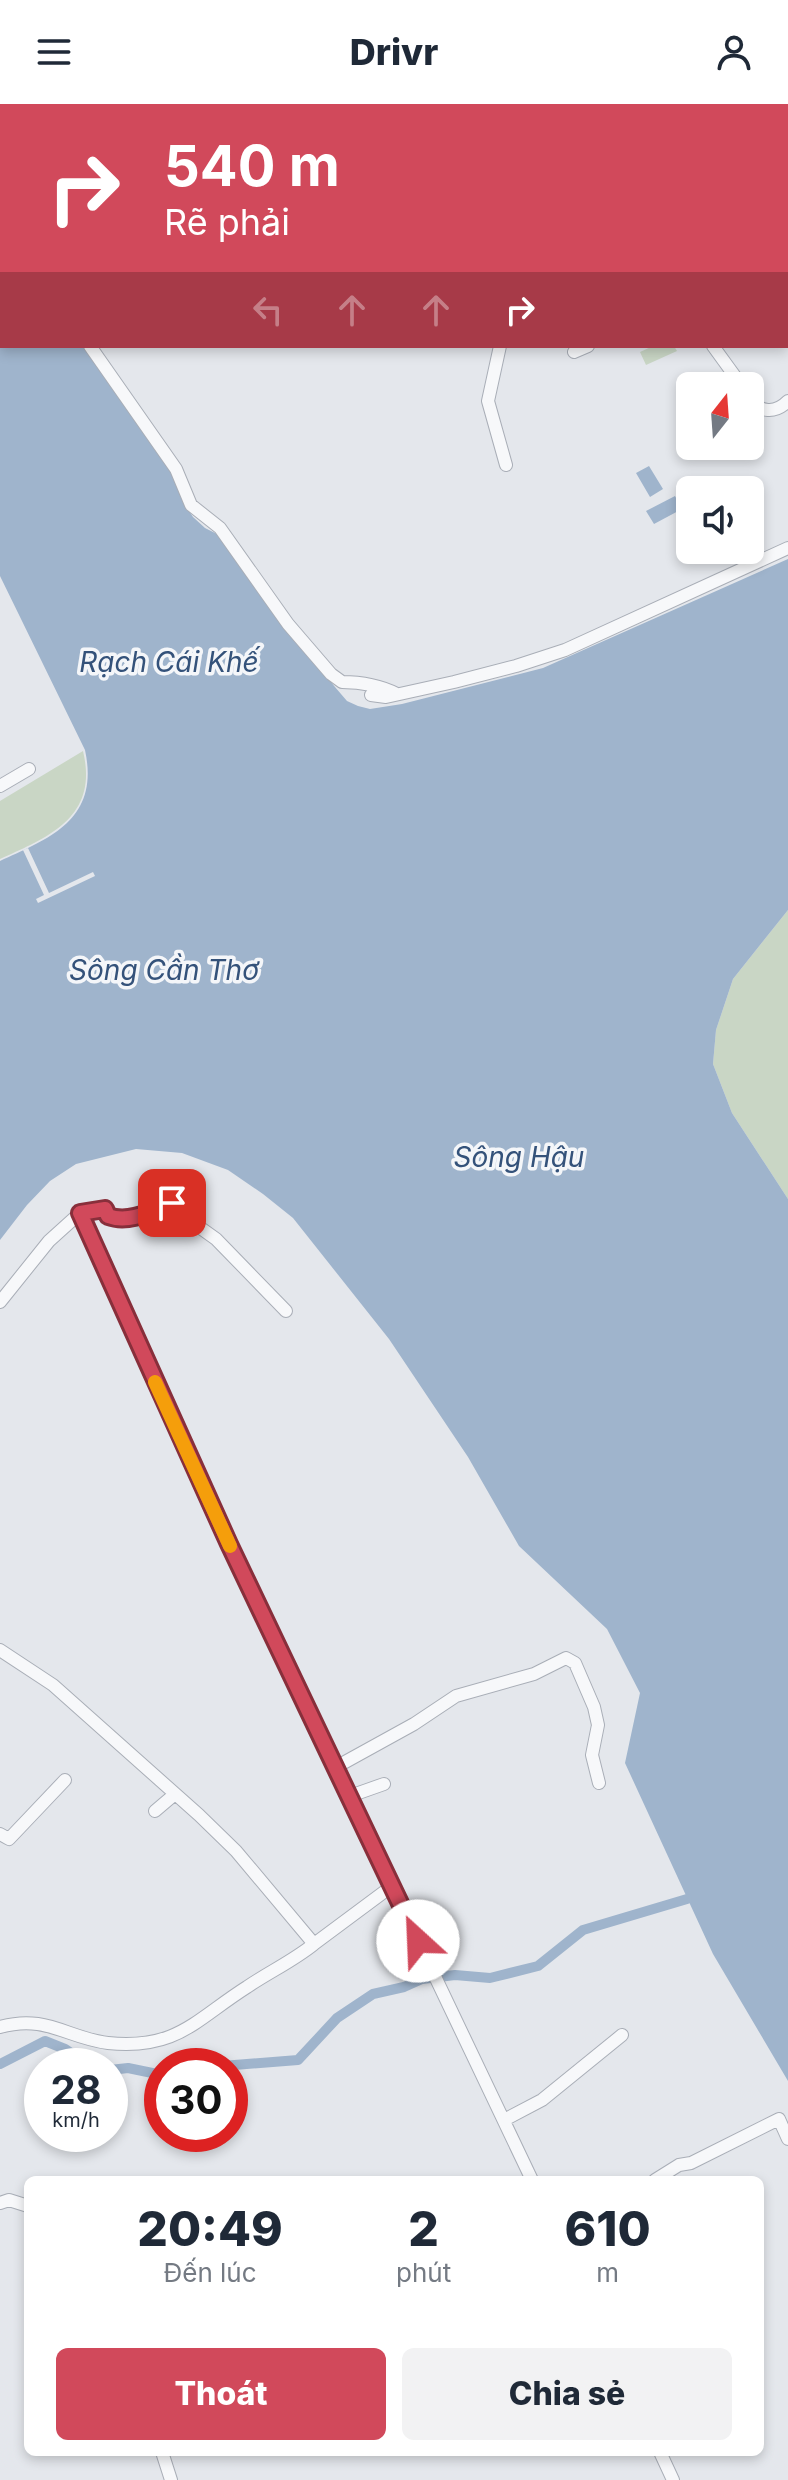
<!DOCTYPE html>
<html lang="vi">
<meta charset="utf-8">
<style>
body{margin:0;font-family:Inter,sans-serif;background:#f2f2f3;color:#1f2937;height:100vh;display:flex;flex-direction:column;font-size:30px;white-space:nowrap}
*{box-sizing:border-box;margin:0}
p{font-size:26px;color:#747a83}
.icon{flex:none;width:44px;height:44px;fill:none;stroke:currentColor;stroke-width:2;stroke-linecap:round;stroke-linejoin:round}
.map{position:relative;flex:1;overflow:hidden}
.sheet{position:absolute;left:24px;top:2072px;width:740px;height:280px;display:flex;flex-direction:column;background:#fff;border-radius:12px;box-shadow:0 4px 12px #0003}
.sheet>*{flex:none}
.guide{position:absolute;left:0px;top:0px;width:788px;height:244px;box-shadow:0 4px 12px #0003;background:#d1495b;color:#fff;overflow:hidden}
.needle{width:52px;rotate:17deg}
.fabs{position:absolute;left:676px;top:268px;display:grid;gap:16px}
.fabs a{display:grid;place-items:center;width:88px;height:88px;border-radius:12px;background:#fff;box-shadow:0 4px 12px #0003;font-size:40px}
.speed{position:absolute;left:24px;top:1944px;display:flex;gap:16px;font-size:40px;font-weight:700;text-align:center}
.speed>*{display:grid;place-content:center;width:104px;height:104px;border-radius:50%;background:#fff;box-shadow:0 4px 12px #0003;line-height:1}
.speed small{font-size:20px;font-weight:400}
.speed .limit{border:12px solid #d22;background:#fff;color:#111}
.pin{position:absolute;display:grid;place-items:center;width:68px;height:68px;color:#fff;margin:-34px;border-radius:16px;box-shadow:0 4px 12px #0006}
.me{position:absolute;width:88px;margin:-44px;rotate:335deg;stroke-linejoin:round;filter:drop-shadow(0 0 6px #0008)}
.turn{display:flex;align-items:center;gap:28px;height:168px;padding:0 32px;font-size:36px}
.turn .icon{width:104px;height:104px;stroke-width:2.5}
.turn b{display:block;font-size:56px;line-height:68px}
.lanes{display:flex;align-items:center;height:76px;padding:0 32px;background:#0003;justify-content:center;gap:40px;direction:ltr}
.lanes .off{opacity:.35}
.eta{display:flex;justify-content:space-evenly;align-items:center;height:136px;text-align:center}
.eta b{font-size:48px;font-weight:800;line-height:56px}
.primary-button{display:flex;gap:16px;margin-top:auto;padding:16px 32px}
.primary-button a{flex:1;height:92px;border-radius:12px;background:#d1495b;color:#fff;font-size:32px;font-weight:800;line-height:92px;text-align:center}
.primary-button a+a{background:#f2f2f3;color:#1f2937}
header{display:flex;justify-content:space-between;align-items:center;height:104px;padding:0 32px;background:#fff;font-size:36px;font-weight:800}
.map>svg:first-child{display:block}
.green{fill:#c9d6c5}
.water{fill:#9fb4cc}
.pier{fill:#e4e7ec}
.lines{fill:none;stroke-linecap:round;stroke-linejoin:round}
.canal{stroke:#9fb4cc;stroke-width:10}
.minor-casing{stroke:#a9aeb7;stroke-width:14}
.minor{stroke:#f7f8fa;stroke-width:12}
.route-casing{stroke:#882f3b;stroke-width:20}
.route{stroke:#d1495b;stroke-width:14}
.slow{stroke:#f59e0b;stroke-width:14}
.labels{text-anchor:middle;stroke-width:7;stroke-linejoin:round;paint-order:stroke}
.water-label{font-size:28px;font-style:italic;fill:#34527a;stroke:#f4f6f9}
</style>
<header><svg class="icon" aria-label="menu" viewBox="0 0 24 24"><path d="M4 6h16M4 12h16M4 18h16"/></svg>Drivr<svg class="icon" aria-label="person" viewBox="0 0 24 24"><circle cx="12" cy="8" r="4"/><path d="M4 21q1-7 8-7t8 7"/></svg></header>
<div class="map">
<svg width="788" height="2376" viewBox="0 0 788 2376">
<rect width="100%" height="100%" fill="#e4e7ec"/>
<path class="green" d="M386,0H626L387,2Z
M653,242H674L677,247L646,261L640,248Z
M83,647C99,713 49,733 0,755V697Z
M788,806V1095L732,1009L713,960L716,926L733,875Z"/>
<path class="water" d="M0,102L2,242H84L174,370L184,399L193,413L205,424L219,431L269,502L335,583L347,597L358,602L370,605L402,600L543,564L788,455V806L733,875L716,926L713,960L732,1009L788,1095V1977L713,1850L625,1659L640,1589L607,1525L519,1442L468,1353L389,1235L293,1114L263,1090L228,1066L182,1049L136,1045L76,1060L50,1077L27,1101L0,1136V757C51,734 100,715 85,646L0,472Z
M649,362L663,385L650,393L636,369Z
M675,392L682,405L654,420L646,407Z"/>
<path class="pier" d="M28,744L49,789L93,768L95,772L38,799L36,795L44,791L23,746Z"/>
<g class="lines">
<path class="canal" d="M0,1960L45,1937L65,1945L90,1962
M222,1962L298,1956L337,1914L373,1890L404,1883L422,1875L455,1871L490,1874L538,1862L583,1826L687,1795
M110,1966L128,1964L162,1971"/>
<defs>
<path id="minor" d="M67,0L68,2
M366,0V2
M348,2L354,0
M647,2L648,0
M0,211L2,210
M90,242L176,365L191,401L220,424L288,520L331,570L342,578C363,578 379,581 397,590
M500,242L488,297L506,361
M713,242L742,282
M574,248L588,242
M750,294C760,309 775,310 788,297
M371,591L386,593L454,578L516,562L565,546L788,444
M0,682L29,665
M80,1109L105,1105L108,1112C129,1120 152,1107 172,1099L181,1105L188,1115L216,1135L286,1207
M0,1198L49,1137L80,1109L229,1440L532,2076
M0,1546L53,1581L199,1711L236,1747L314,1840C293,1857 269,1868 247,1883C195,1916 177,1946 108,1939C67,1934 46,1910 0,1923
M336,1663L414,1620L456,1592L534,1570L566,1554L575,1559L594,1603L598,1621L592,1651L599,1679
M350,1692L384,1680
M155,1707L175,1690
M0,1730L9,1735L65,1676
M314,1840L392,1782
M504,2016L542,1996L622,1931
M655,2076L679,2061L691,2059L779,2015L788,2035
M0,2099L9,2096L28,2102
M162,2348L171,2376
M660,2348L673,2376"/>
</defs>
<use href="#minor" class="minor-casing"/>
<use href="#minor" class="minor"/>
</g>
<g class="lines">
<defs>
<path id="route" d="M172,1099C152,1107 129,1120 108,1112L105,1105L80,1109L229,1440L418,1837"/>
</defs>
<use href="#route" class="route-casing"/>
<use href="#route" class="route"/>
<path class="slow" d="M155,1278L230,1442"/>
</g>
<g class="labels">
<g class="water-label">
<text x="169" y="568">Rạch Cái Khế</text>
<text x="164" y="876">Sông Cần Thơ</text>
<text x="519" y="1063">Sông Hậu</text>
</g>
</g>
</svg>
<div class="fabs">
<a><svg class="needle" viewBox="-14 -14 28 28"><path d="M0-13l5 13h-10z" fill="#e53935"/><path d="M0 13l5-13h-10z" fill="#747a83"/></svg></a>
<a><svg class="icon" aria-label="sound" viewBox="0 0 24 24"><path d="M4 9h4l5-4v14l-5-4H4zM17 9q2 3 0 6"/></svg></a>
</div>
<div class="speed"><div>28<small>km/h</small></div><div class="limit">30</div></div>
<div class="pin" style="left:172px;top:1099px;background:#d93025"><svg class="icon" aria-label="arrive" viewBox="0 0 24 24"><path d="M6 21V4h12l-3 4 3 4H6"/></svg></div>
<svg class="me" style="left:418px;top:1837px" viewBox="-20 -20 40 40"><circle r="19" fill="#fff"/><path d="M0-13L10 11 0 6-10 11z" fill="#d1495b"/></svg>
<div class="guide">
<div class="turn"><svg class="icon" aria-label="right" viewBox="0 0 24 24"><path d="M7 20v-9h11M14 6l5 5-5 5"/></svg><div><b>540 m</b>Rẽ phải</div></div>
<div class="lanes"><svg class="icon off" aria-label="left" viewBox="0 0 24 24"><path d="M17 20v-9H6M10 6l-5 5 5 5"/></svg><svg class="icon off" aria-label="ahead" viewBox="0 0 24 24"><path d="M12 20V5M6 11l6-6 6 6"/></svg><svg class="icon off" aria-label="ahead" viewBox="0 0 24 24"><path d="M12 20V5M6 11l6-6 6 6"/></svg><svg class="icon" aria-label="right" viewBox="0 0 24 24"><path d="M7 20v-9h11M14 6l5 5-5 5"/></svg></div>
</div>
<section class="sheet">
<div class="eta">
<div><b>20:49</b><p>Đến lúc</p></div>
<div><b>2</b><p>phút</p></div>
<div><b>610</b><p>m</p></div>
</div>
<div class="primary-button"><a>Thoát</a><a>Chia sẻ</a></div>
</section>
</div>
